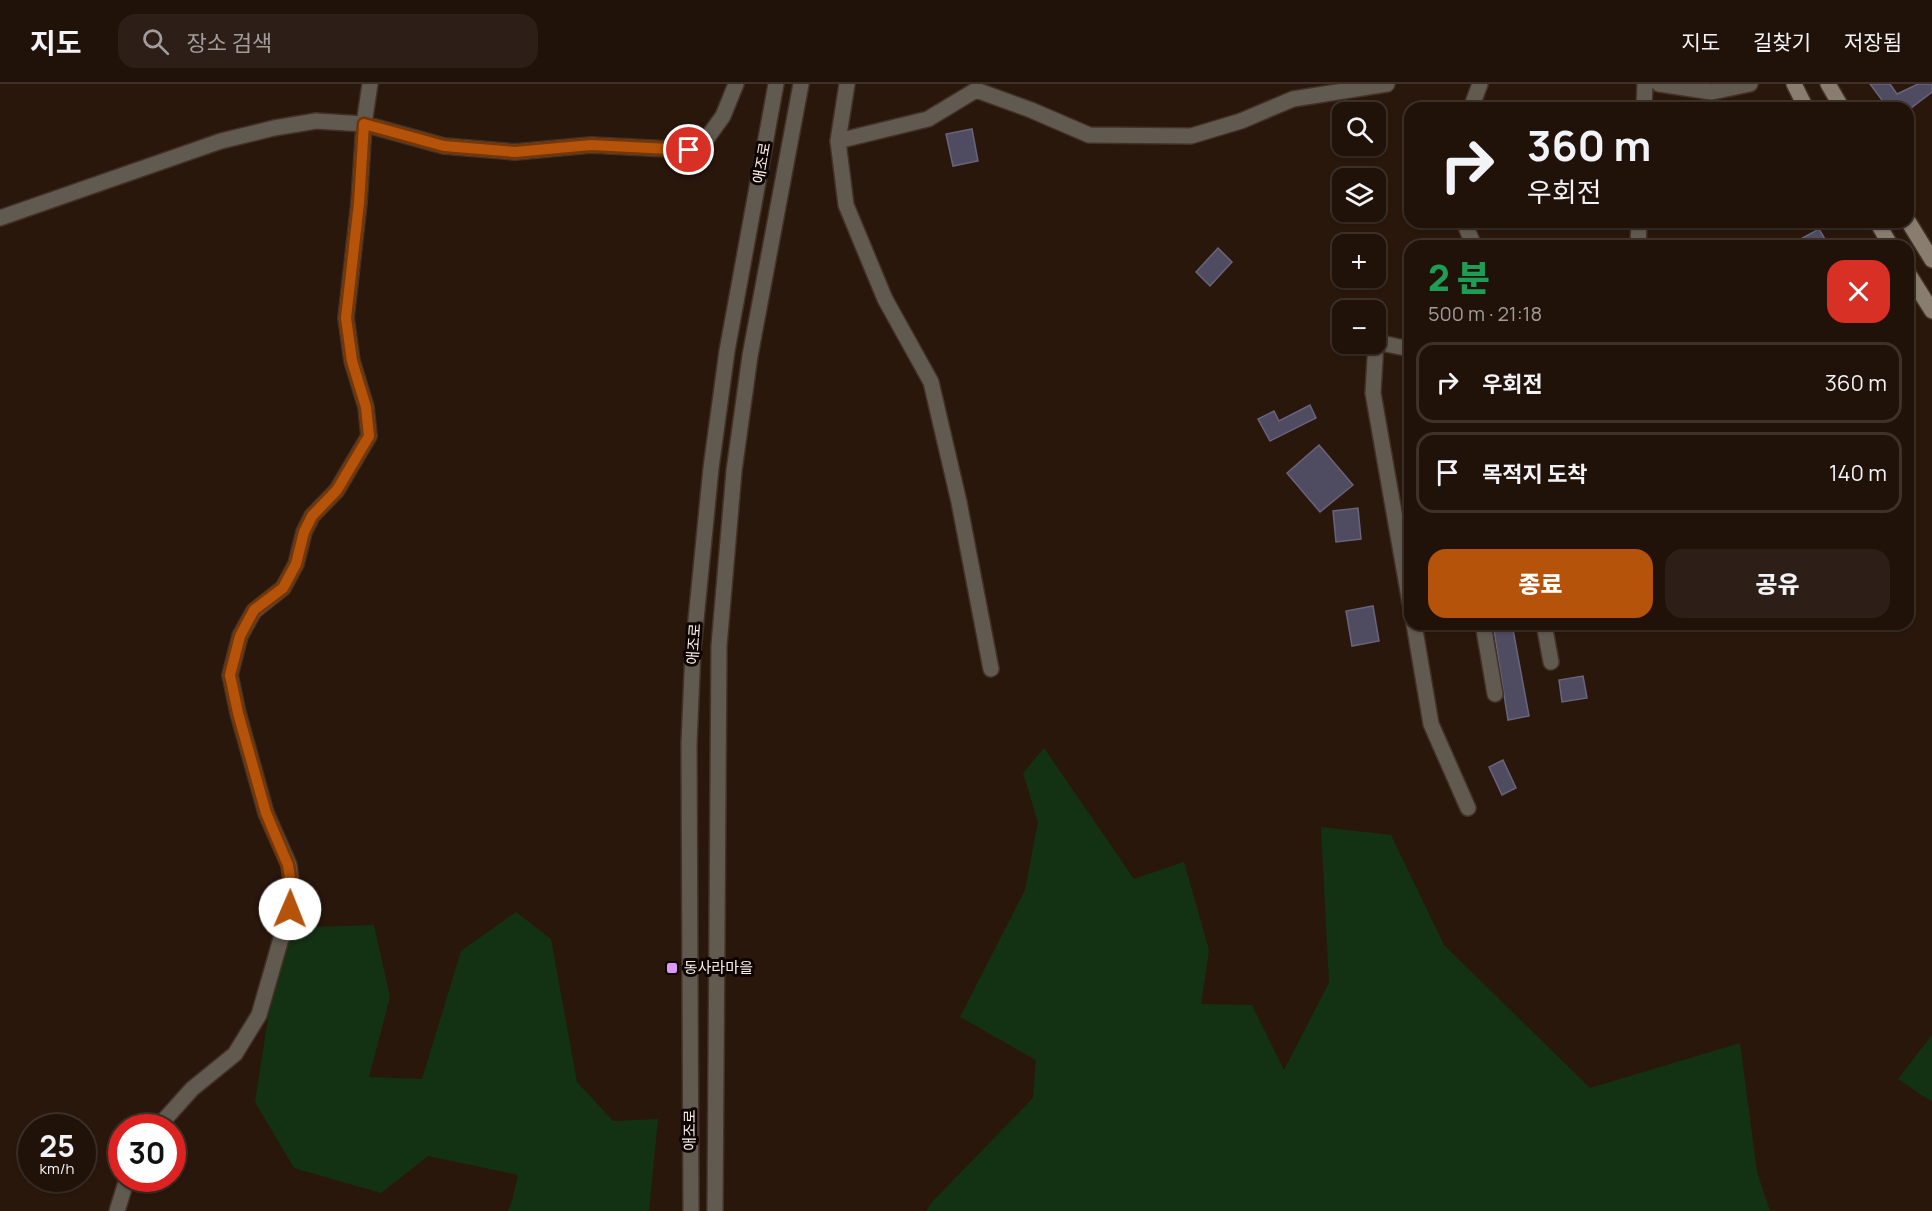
<!DOCTYPE html>
<html lang="ko">
<meta charset="utf-8">
<style>
body{margin:0;font-family:Manrope,"Noto Sans KR",sans-serif;background:#2d1f17;color:#f1f3f6;height:100vh;display:flex;flex-direction:column;font-size:22px;white-space:nowrap}
*{box-sizing:border-box;margin:0}
p{font-size:20px;color:#a29d9c}
.icon{flex:none;width:33px;height:33px;fill:none;stroke:currentColor;stroke-width:2;stroke-linecap:round;stroke-linejoin:round}
.map{position:relative;flex:1;overflow:hidden}
.drawer{position:absolute;left:1404px;top:156px;width:510px;height:390px;display:flex;flex-direction:column;background:#201109;border-radius:18px;box-shadow:0 2px 4px #0004,0 0 0 2px #3d312a}
.drawer>*{flex:none}
.banner{position:absolute;left:1404px;top:18px;width:510px;height:126px;border-radius:18px;box-shadow:0 2px 4px #0004,0 0 0 2px #3d312a;background:#201109;color:#f1f3f6;overflow:hidden}
.tools{position:absolute;left:1332px;top:18px;display:grid;gap:12px}
.tools a{display:grid;place-items:center;width:54px;height:54px;border-radius:12px;background:#201109;box-shadow:0 2px 4px #0004,0 0 0 2px #3d312a;font-size:30px}
.speed{position:absolute;left:18px;top:1030px;display:flex;gap:12px;font-size:30px;font-weight:700;text-align:center}
.speed>*{display:grid;place-content:center;width:78px;height:78px;border-radius:50%;background:#201109;box-shadow:0 2px 4px #0004,0 0 0 2px #3d312a;line-height:1}
.speed small{font-size:15px;font-weight:400}
.speed .limit{border:9px solid #d22;background:#fff;color:#111}
.pin{position:absolute;display:grid;place-items:center;width:51px;height:51px;color:#fff;margin:-26px;border:3px solid #fff;border-radius:50%;box-shadow:0 2px 6px #0007}
.me{position:absolute;width:66px;margin:-33px;rotate:1deg;stroke-linejoin:round;filter:drop-shadow(0 0 4px #0008)}
.turn{display:flex;align-items:center;gap:21px;height:126px;padding:0 24px;font-size:27px}
.turn .icon{width:78px;height:78px;stroke-width:2.5}
.turn b{display:block;font-size:42px;line-height:51px}
.round{display:grid;place-items:center;flex:none;width:63px;height:63px;border-radius:18px;background:#2d1f17}
.head{display:flex;align-items:center;justify-content:space-between;height:102px;padding:0 24px}
h1{font-size:36px;font-weight:800;line-height:45px;color:#1e9e55}
.cta{display:flex;gap:12px;margin-top:auto;padding:12px 24px}
.cta a{flex:1;height:69px;border-radius:18px;background:#b45309;color:#fff;font-size:24px;font-weight:800;line-height:69px;text-align:center}
.cta a+a{background:#2d1f17;color:#f1f3f6}
ul{padding:0;list-style:none}
li{display:flex;align-items:center;gap:18px;height:81px;margin:0 12px 9px;padding:0 12px;border:3px solid #3d312a;border-radius:18px}
li div{flex:1}
li b{display:block;font-size:22px}
li em{font-style:normal}
header{display:flex;align-items:center;gap:36px;box-sizing:border-box;height:84px;padding:0 30px;background:#201109;border-bottom:2px solid #3d312a}
header strong{font-size:28px}
nav{display:flex;gap:33px;margin-inline-start:auto;font-size:21px}
.search{width:420px;height:54px;background:#2d1f17;display:flex;align-items:center;gap:15px;box-sizing:border-box;padding:0 21px;border-radius:18px;color:#a29d9c;font-size:22px}
.map>svg:first-child{display:block}
.green{fill:#133214}
.building{fill:#4f4b61;stroke:#68647b;stroke-width:1.5}
.lines{fill:none;stroke-linecap:round;stroke-linejoin:round}
.minor-casing{stroke:#433126;stroke-width:18}
.tertiary-casing{stroke:#433126;stroke-width:18}
.secondary-casing{stroke:#433126;stroke-width:18}
.minor{stroke:#615a51;stroke-width:15}
.tertiary{stroke:#615a51;stroke-width:15}
.secondary{stroke:#897d6f;stroke-width:15}
.route-casing{stroke:#753606;stroke-width:15}
.route{stroke:#b45309;stroke-width:10}
.poi-dot{fill:#dc99f5;stroke:#0d0503;stroke-width:2}
.labels{text-anchor:middle;stroke-width:6;stroke-linejoin:round;paint-order:stroke}
.street-label{font-size:15px;fill:#fdefe7;stroke:#0d0503}
.poi-label{font-size:15px;fill:#fdefe7;stroke:#0d0503;text-anchor:start}
</style>
<header>
<strong>지도</strong>
<div class="search"><svg class="icon" aria-label="search" viewBox="0 0 24 24"><circle cx="10" cy="10" r="6"/><path d="M15 15l6 6"/></svg>장소 검색</div>
<nav><a>지도</a><a>길찾기</a><a>저장됨</a></nav>
</header>
<div class="map">
<svg width="1932" height="1127" viewBox="0 0 1932 1127">
<rect width="100%" height="100%" fill="#2a170c"/>
<path class="green" d="M1044,664L1134,795L1184,778L1209,866L1201,920L1252,921L1284,986L1329,899L1321,743L1391,751L1444,861L1590,1004L1740,959L1757,1088L1770,1127H926L932,1118L1033,1014L1036,976L960,933L1025,806L1038,738L1023,689Z
M516,828L551,855L577,998L613,1037L658,1035L649,1127H508L512,1117L518,1091L428,1072L381,1109L294,1084L255,1018L282,844L374,841L390,913L369,993L422,995L461,867Z
M1932,951V1018L1898,995Z"/>
<path class="building" d="M1870,0H1890L1897,10L1918,0H1932V8L1911,24H1888Z
M972,45L978,77L953,82L946,50Z
M1819,145L1829,162H1788Z
M1218,164L1232,178L1210,202L1196,188Z
M1310,321L1316,334L1270,357L1258,335L1274,327L1279,337Z
M1319,361L1353,401L1320,428L1287,389Z
M1358,424L1361,455L1336,458L1333,427Z
M1373,522L1379,557L1352,562L1346,527Z
M1493,540H1512L1529,632L1508,636Z
M1583,592L1587,614L1562,618L1559,596Z
M1503,676L1516,704L1502,711L1489,683Z"/>
<g class="lines">
<defs>
<path id="minor" d="M847,0L838,57L846,121L885,215L931,298L959,418L991,585
M1659,0L1712,8L1750,0
M1471,24L1480,0
M1644,24L1645,0
M838,57L928,35L976,6L1031,26L1089,51L1191,52L1241,37L1293,15L1387,0
M0,134L221,57L274,44L316,37L364,40L444,62L515,68L591,61L689,66L705,57L723,32L736,0
M1464,138L1474,162
M1638,162L1639,138
M1410,265L1376,258L1373,309L1410,519
M1414,540L1431,640L1468,724
M1483,540L1495,610
M1544,540L1551,578
M157,1044L192,1005L235,970L259,931L293,813L289,781L266,729L238,629L230,591L240,552L254,527L283,504L296,480L304,448L312,432L337,406L369,352L366,323L352,277L346,234L359,119L364,40L370,0
M117,1127L127,1095"/>
<path id="tertiary" d="M691,1127L689,660L693,566L711,384L727,267L776,0
M715,1127L719,562L734,387L750,272L801,0"/>
<path id="secondary" d="M1794,0L1806,24
M1828,0L1842,24
M1908,137L1932,176
M1877,138L1891,162
M1908,189L1932,227"/>
</defs>
<use href="#minor" class="minor-casing"/>
<use href="#tertiary" class="tertiary-casing"/>
<use href="#secondary" class="secondary-casing"/>
<use href="#minor" class="minor"/>
<use href="#tertiary" class="tertiary"/>
<use href="#secondary" class="secondary"/>
</g>
<g class="lines">
<defs>
<path id="route" d="M290,825L293,813L288,781L266,729L238,629L230,591L240,552L254,526L283,504L296,480L304,448L312,432L337,406L369,352L366,323L352,277L346,234L359,119L364,40L444,62L515,68L591,61L689,66"/>
</defs>
<use href="#route" class="route-casing"/>
<use href="#route" class="route"/>
</g>
<rect class="poi-dot" x="666" y="878" width="12" height="12" rx="3"/>
<g class="labels">
<g class="street-label">
<text transform="translate(762 79) rotate(-80)" y="5">애조로</text>
<text transform="translate(694 560) rotate(-86)" y="5">애조로</text>
<text transform="translate(690 1046) rotate(-90)" y="5">애조로</text>
</g>
<g class="poi-label">
<text x="684" y="889">동사라마을</text>
</g>
</g>
</svg>
<div class="tools">
<a><svg class="icon" aria-label="search" viewBox="0 0 24 24"><circle cx="10" cy="10" r="6"/><path d="M15 15l6 6"/></svg></a>
<a><svg class="icon" aria-label="layers" viewBox="0 0 24 24"><path d="M12 4l9 5-9 5-9-5zM3 14l9 5 9-5"/></svg></a>
<a>+</a>
<a>−</a>
</div>
<div class="speed"><div>25<small>km/h</small></div><div class="limit">30</div></div>
<div class="pin" style="left:689px;top:66px;background:#d93025"><svg class="icon" aria-label="arrive" viewBox="0 0 24 24"><path d="M6 21V4h12l-3 4 3 4H6"/></svg></div>
<svg class="me" style="left:290px;top:825px" viewBox="-20 -20 40 40"><circle r="19" fill="#fff"/><path d="M0-13L10 11 0 6-10 11z" fill="#b45309"/></svg>
<div class="banner">
<div class="turn"><svg class="icon" aria-label="right" viewBox="0 0 24 24"><path d="M7 20v-9h11M14 6l5 5-5 5"/></svg><div><b>360 m</b>우회전</div></div>
</div>
<section class="drawer">
<div class="head"><div><h1>2 분</h1><p>500 m · 21:18</p></div><a class="round" style="background:#d93025;color:#fff"><svg class="icon" aria-label="close" viewBox="0 0 24 24"><path d="M6 6l12 12M18 6L6 18"/></svg></a></div>
<ul>
<li><svg class="icon" aria-label="right" viewBox="0 0 24 24"><path d="M7 20v-9h11M14 6l5 5-5 5"/></svg><div><b>우회전</b></div><em>360 m</em></li>
<li><svg class="icon" aria-label="arrive" viewBox="0 0 24 24"><path d="M6 21V4h12l-3 4 3 4H6"/></svg><div><b>목적지 도착</b></div><em>140 m</em></li>
</ul>
<div class="cta"><a>종료</a><a>공유</a></div>
</section>
</div>
